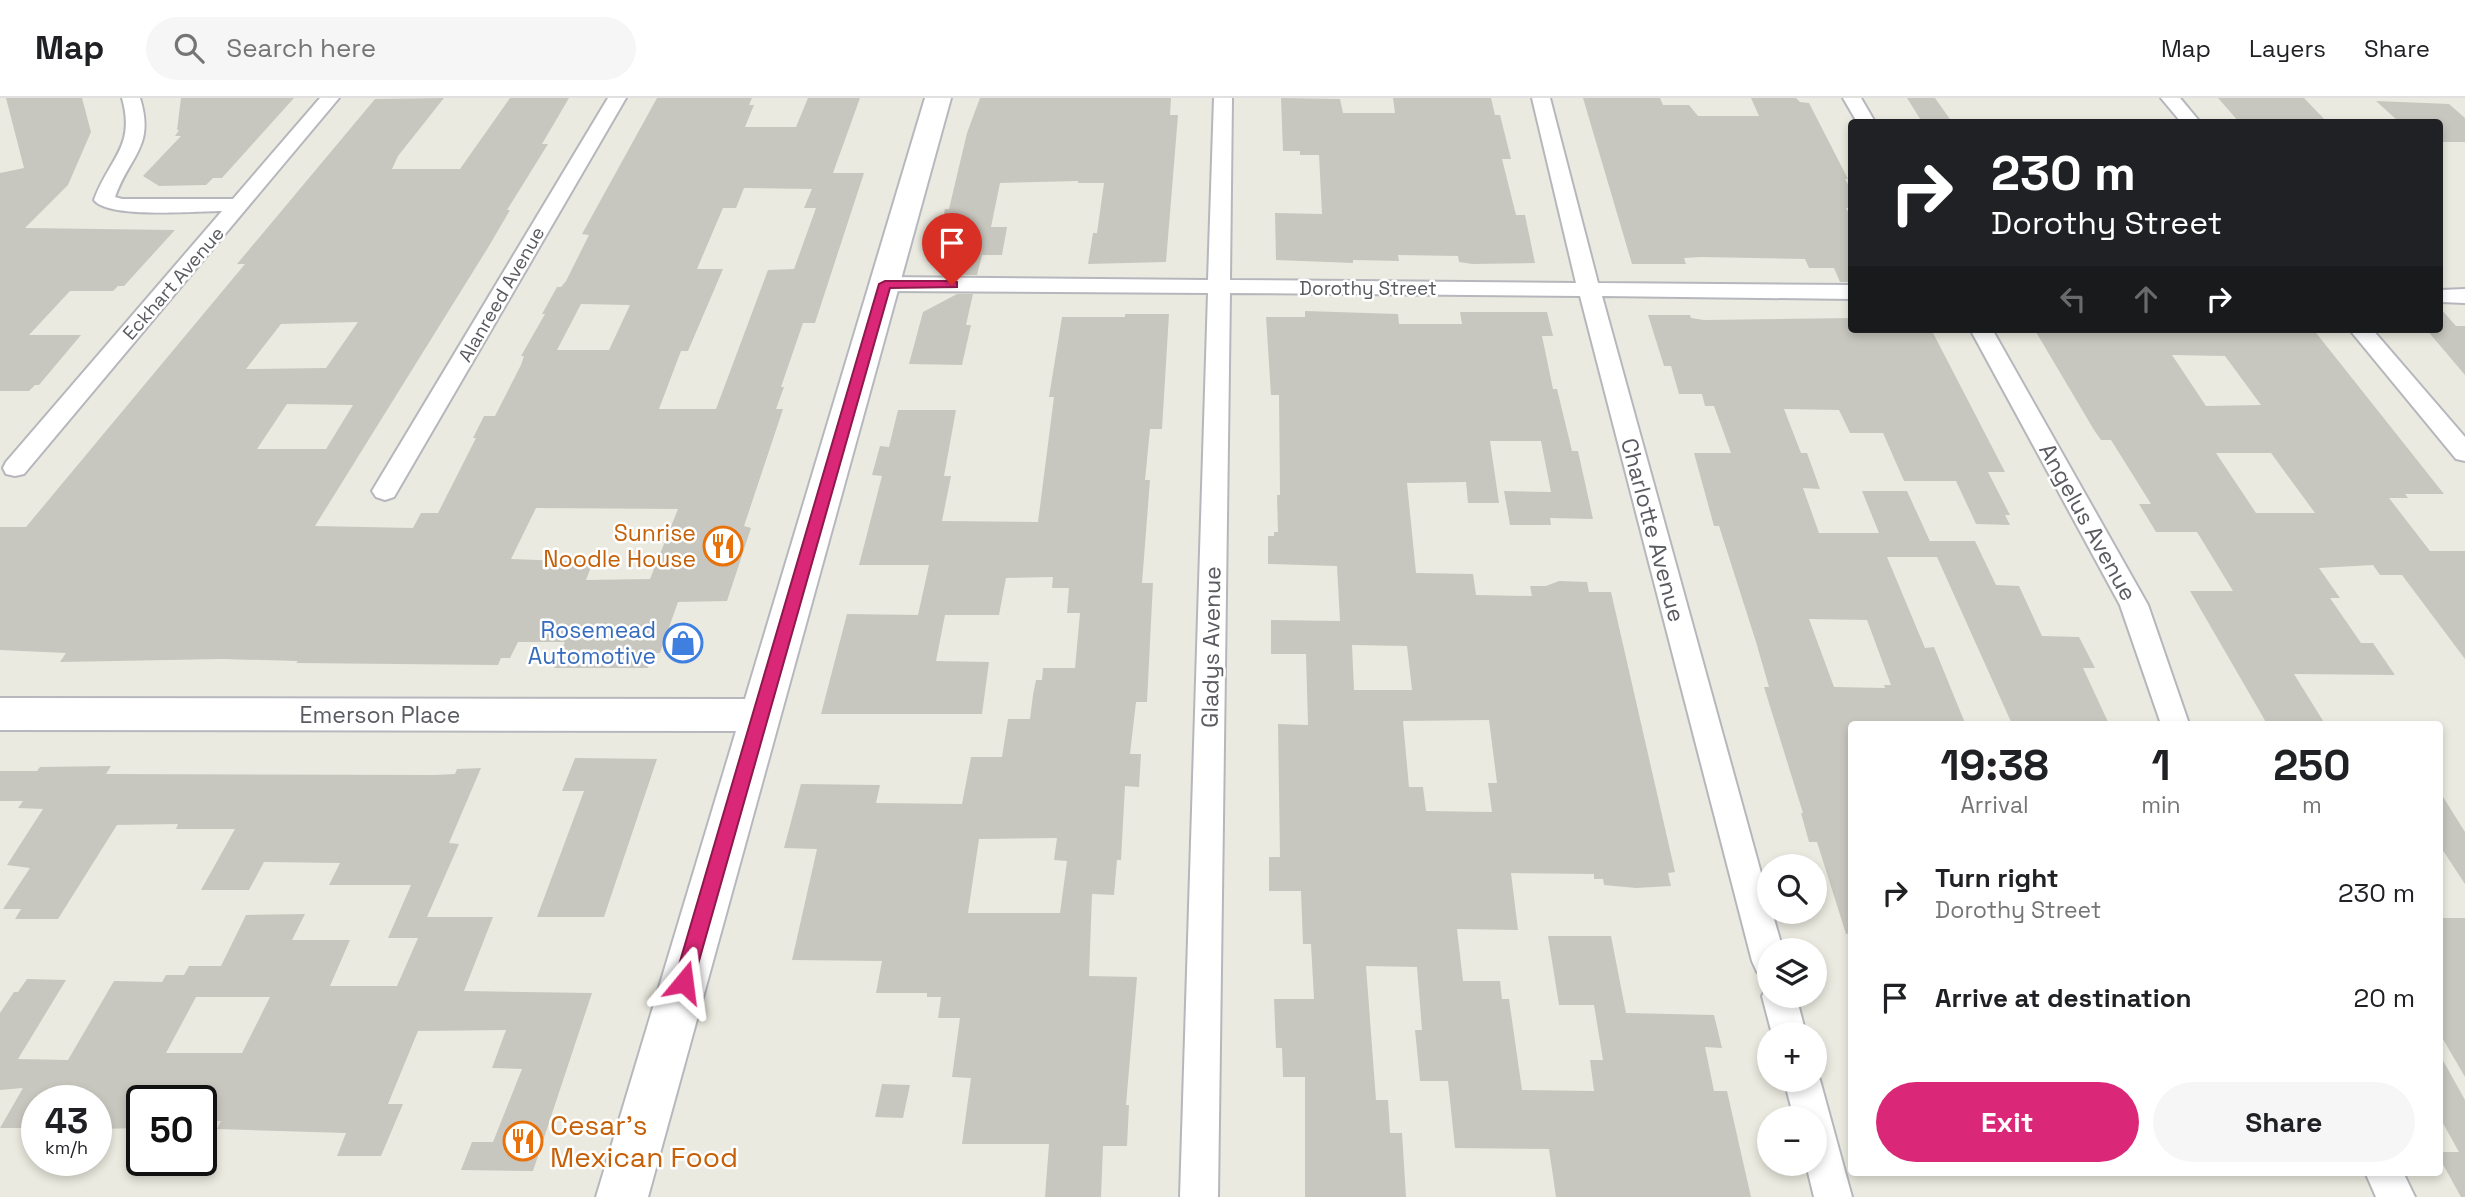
<!DOCTYPE html>
<meta charset="utf-8">
<style>
body{margin:0;font-family:"Space Grotesk",sans-serif;background:#f6f6f6;color:#202124;height:100vh;display:flex;flex-direction:column;font-size:26px;white-space:nowrap}
*{box-sizing:border-box;margin:0}
p{font-size:23px;color:#757577}
.icon{flex:none;width:38px;height:38px;fill:none;stroke:currentColor;stroke-width:2;stroke-linecap:round;stroke-linejoin:round}
.map{position:relative;flex:1;overflow:hidden}
.side{position:absolute;left:1848px;top:623px;width:595px;height:455px;display:flex;flex-direction:column;background:#fff;border-radius:7px;box-shadow:0 4px 10px #0003}
.side>*{flex:none}
.banner{position:absolute;left:1848px;top:21px;width:595px;height:214px;border-radius:7px;box-shadow:0 4px 10px #0003;background:#202124;color:#fff;overflow:hidden}
.tools{position:absolute;left:1757px;top:756px;display:grid;gap:14px}
.tools a{display:grid;place-items:center;width:70px;height:70px;border-radius:50%;background:#fff;box-shadow:0 4px 10px #0003;font-size:35px}
.speed{position:absolute;left:21px;top:987px;display:flex;gap:14px;font-size:35px;font-weight:700;text-align:center}
.speed>*{display:grid;place-content:center;width:91px;height:91px;border-radius:50%;background:#fff;box-shadow:0 4px 10px #0003;line-height:1}
.speed small{font-size:18px;font-weight:400}
.speed .limit{border:4px solid #111;border-radius:10px;background:#fff;color:#111}
.pin{position:absolute;display:grid;place-items:center;width:60px;height:60px;color:#fff;margin:-72px -30px;border-radius:50% 50% 50% 0;rotate:-45deg;box-shadow:0 0 7px #0007}
.pin .icon{rotate:45deg}
.me{position:absolute;width:77px;margin:-38px;rotate:16deg;stroke-linejoin:round;filter:drop-shadow(0 0 5px #0008)}
.turn{display:flex;align-items:center;gap:24px;height:147px;padding:0 28px;font-size:32px}
.turn .icon{width:91px;height:91px;stroke-width:2.5}
.turn b{display:block;font-size:49px;line-height:60px}
.lanes{display:flex;align-items:center;height:66px;padding:0 28px;background:#0003;justify-content:center;gap:35px;direction:ltr}
.lanes .off{opacity:.35}
.eta{display:flex;justify-content:space-evenly;align-items:center;height:119px;text-align:center}
.eta b{font-size:42px;font-weight:700;line-height:49px}
.action{display:flex;gap:14px;margin-top:auto;padding:14px 28px}
.action a{flex:1;height:80px;border-radius:42px;background:#db2777;color:#fff;font-size:28px;font-weight:700;line-height:80px;text-align:center}
.action a+a{background:#f6f6f6;color:#202124}
ul{padding:0;list-style:none}
li{display:flex;align-items:center;gap:21px;height:105px;padding:0 28px}
li div{flex:1}
li b{display:block;font-size:26px}
li em{font-style:normal}
header{display:flex;align-items:center;gap:42px;box-sizing:border-box;height:98px;padding:0 35px;background:#fff;border-bottom:2px solid #e0e0e0}
header strong{font-size:33px}
nav{display:flex;gap:38px;margin-inline-start:auto;font-size:24px}
.search{width:490px;height:63px;background:#f6f6f6;display:flex;align-items:center;gap:18px;box-sizing:border-box;padding:0 24px;border-radius:38px;color:#757577;font-size:26px}
.map>svg:first-child{display:block}
.building{fill:#c8c7bf;fill-rule:evenodd}
.lines{fill:none;stroke-linecap:round;stroke-linejoin:round}
.street-casing{stroke:#b6b7bc;stroke-width:4}
.secondary-casing{stroke:#b6b8be;stroke-width:4}
.street{fill:#fff;fill-rule:evenodd}
.secondary{fill:#fff;fill-rule:evenodd}
.route{fill:#db2777;stroke:#8e194d;stroke-width:2}
.labels{text-anchor:middle;stroke-width:5;stroke-linejoin:round;paint-order:stroke}
.far-street-label{font-size:19px;fill:#595b60;stroke:#fff}
.street-label{font-size:23px;fill:#595b60;stroke:#fff}
.food-label{font-size:23px;fill:#c56008;stroke:#fff;text-anchor:end}
.shop-label{font-size:23px;fill:#366cbe;stroke:#fff;text-anchor:end}
.near-food-label{font-size:28px;fill:#c56008;stroke:#fff;text-anchor:start}
</style>
<header>
<strong>Map</strong>
<div class="search"><svg class="icon" aria-label="search" viewBox="0 0 24 24"><circle cx="10" cy="10" r="6"/><path d="M15 15l6 6"/></svg>Search here</div>
<nav><a>Map</a><a>Layers</a><a>Share</a></nav>
</header>
<div class="map">
<svg width="2465" height="1099" viewBox="0 0 2465 1099">
<rect width="100%" height="100%" fill="#ebeae0"/>
<path class="building" d="M6,0H82L91,34L68,87L25,130L175,132L124,188H118L113,193H70L29,237H81L39,287H35L29,293H0V75L24,70Z
M181,0H294L222,80H213L206,87L159,88L143,78L181,38H175L179,32H177Z
M444,0L398,58L392,71H460L510,0H569L542,46H548L507,112H510L489,148L315,428L413,430L421,415H438L476,340H473L484,318H495L521,267L524,258H521L545,216H542L557,189H561L566,183L589,137L582,136L657,0H752L749,7H754L745,29H796L808,0H860L833,75H864L815,225H803L781,289H784L776,311H783L744,428L751,430L727,503L678,504L660,555H653L648,570H554L565,544H518L510,560H501L498,567L296,565L298,563L222,561L60,564L66,555L0,552V429H26L245,166H237L375,1ZM744,90L812,91L804,110H816L794,171L768,172L716,311H659L681,253H688L723,171H697L723,110H736ZM581,206L630,207L609,252H557ZM358,224L326,270L246,271L281,226ZM287,306L353,307L326,351H257ZM536,410L678,411L650,481L586,482L593,464L511,461Z
M980,0H1171L1170,17H1178L1166,164L1088,166L1093,135H1097L1104,85H1078V83L1000,85L991,129H1007L1002,157H982L977,177H964L934,156L945,111H949L967,35Z
M1281,0L1340,1L1343,15H1395L1393,0H1491L1495,17H1500L1511,61H1502L1516,117H1525L1535,165L1472,166L1459,164L1458,158L1398,157L1399,163L1353,162V165L1276,162L1275,115L1322,116L1319,57H1300V53H1283Z
M1583,0H1660L1663,7H1689L1698,18H1759L1751,0H1796L1800,4L1809,5L1848,81H1845L1852,93V110H1846L1852,121V184H1840L1834,170H1809L1805,161L1701,159L1684,160L1686,166H1632Z
M1907,0H1935L1952,24H1922Z
M2218,0H2304L2327,24H2239Z
M2376,3L2449,6L2465,20V44H2440V24H2399Z
M957,196H973L966,227H971L962,267L909,266L923,214Z
M2440,210L2456,228H2465V277L2426,231H2440Z
M1305,213L1398,216L1399,226H1462L1460,214H1547L1553,238H1542L1553,291H1557L1572,353H1578L1593,421L1550,420L1551,427H1510L1504,393L1551,394L1541,343H1490L1499,405H1468L1466,384L1407,385L1416,475L1473,476L1476,497L1532,498L1530,488H1546L1559,483L1587,484L1589,494H1611L1675,774L1668,775L1671,788L1636,790L1604,787L1603,781H1594V776L1511,775L1518,832L1457,831L1463,883H1500L1502,901H1509L1522,992L1594,993L1590,962H1603L1594,907H1559L1548,838H1611L1626,915L1714,917L1722,950L1705,949L1714,993H1727L1751,1099H1556L1549,1051L1455,1050L1448,983H1420L1415,932H1422L1417,869L1366,868L1376,1002H1388L1390,1035H1402L1406,1099H1305V979H1283L1282,950H1276L1274,901H1314L1311,846H1303L1301,793H1269V759H1280L1278,626L1308,627L1306,556H1271V522L1340,523L1337,468L1268,466V438H1274V434H1278L1277,397H1280L1279,297H1271L1266,219H1305ZM1352,547L1407,548L1412,592H1354ZM1489,622L1497,685H1488L1492,714L1426,713L1423,689H1409L1403,623Z
M1125,216H1169L1162,331H1150L1145,382H1150L1142,485H1153L1147,604H1136L1130,656H1141L1139,689L1125,688L1121,762H1117L1114,797L1092,796L1089,878L1137,879L1126,1007H1129L1127,1048H1103L1101,1099H1045L1049,1046H962L971,980L952,979L960,920H938L941,899H927V895H876L882,863L792,862L817,751L784,750L801,686L880,687L876,705L962,706L971,659H1002L1008,621H1030L1033,597L1036,582H1042L1043,570H1075L1080,515H1067L1069,490H1052L1053,479L1006,480L999,517H945L936,563L989,564L982,616H821L847,516L918,517L929,467H859L882,378L872,377L880,348L889,349L898,312H956L944,378H951L942,423L1038,424L1054,299H1049L1062,219H1125ZM1057,740L1054,762L1067,763L1060,815H968L979,741Z
M1648,217H1690L1691,220L1704,222L1852,220V231H1931L2005,374H1988L2010,417H2005L2010,427L1976,426L1956,383H1904L1883,335H1850L1839,312L1784,311L1801,355H1807L1820,391L1803,390L1819,435H1879L1862,393H1907L1934,452L1930,443H1975L1996,487L2019,488L2042,538L2079,539L2095,570H2083L2109,626H2012L1937,459H1887L1925,550L1934,549L1965,625L1852,624V835L1846,836L1817,744H1809L1801,715H1803L1764,589H1769L1756,544L1719,428H1714L1694,355H1731L1714,308H1705L1702,296H1679L1671,268H1664ZM1809,521L1867,522L1891,587H1884L1885,590L1834,589Z
M2042,231H2313L2444,396H2405L2408,400H2389L2430,453H2465V561L2402,477H2380L2373,467L2319,470L2340,500H2330L2361,545H2373L2395,577L2294,576L2325,626H2267L2190,493H2233L2197,434H2156L2139,406H2151L2111,342H2101L2094,332L2036,234H2044ZM2172,257L2225,258L2261,307L2206,308ZM2216,355H2271L2315,415H2256Z
M575,660L657,661L604,819H537L584,693H562Z
M111,668L106,676L434,677L455,676L457,671L481,670L449,745L459,746L427,819H493L464,893L592,895L533,1073L461,1072L472,1044H493L522,971L492,970L506,932L418,933L388,1006H403L381,1058H337L346,1035L217,1031L221,1023H206L216,1003H142V1030L96,1031V1003H37V1030H0L23,990L0,992V915L14,894H18L27,881L66,882L18,961L68,962L114,883L162,884L166,877H184L189,868H221L246,817L305,816L292,842H350L330,888H397L418,840H388L411,787H329L340,765L264,764L249,792H201L235,731H176L178,726L117,727L58,821H15L21,811H3L30,770L7,767L43,711L18,710L23,703H0V673H37L40,669ZM196,899H270L242,955H166Z
M2440,694L2465,734V786L2440,748Z
M2440,820H2465V979L2440,936Z
M2440,957L2465,1002V1099H2461L2440,1061V1054H2459L2440,1020Z
M882,986L910,987L903,1020L875,1019Z"/>
<g class="lines">
<defs>
<path id="street" d="M122,0H140C155,49 130,57 115,99L122,101H233L320,0H339L24,376L15,378L6,376L3,370L6,364L222,113C198,113 108,121 94,102C109,60 136,49 122,0Z
M608,0H626L394,399L385,402L376,399L372,393Z
M1214,0H1232L1230,182L1576,185L1532,0H1550L1598,185L1852,187V201L1602,198L1769,804V814H1772L1783,852H1769V878L1757,874L1752,863L1580,198L1230,195L1218,1099H1180L1208,195L885,193L877,191L874,186L877,181L885,179L1208,182Z
M1843,0H1861L1875,24H1857Z
M2161,0H2180L2200,24H2181Z
M2465,191V205L2440,204V192Z
M1970,231H1992L2148,507L2189,626H2161L2120,507Z
M2349,231H2372L2465,339V363L2456,361Z
M1769,886V898H1796L1806,936H1772L1762,898Z
M1815,970L1820,982L1852,1099H1814L1806,1066H1815V1020H1794L1784,982H1815Z
M2365,1074H2403L2415,1099H2376Z"/>
<path id="secondary" d="M925,0H951L648,1099H596L736,633L0,632V600L745,601Z"/>
</defs>
<use href="#street" class="street-casing"/>
<use href="#secondary" class="secondary-casing"/>
<use href="#street" class="street"/>
<use href="#secondary" class="secondary"/>
</g>
<path class="route" d="M952,183L957,184V189L890,190L693,884L691,890L684,893L677,890L674,884L879,186L885,183Z"/>
<defs>
<symbol id="restaurant-ring" viewBox="-11 -11 22 22"><circle r="9.5" fill="#fff" stroke="#e8710a" stroke-width="1.5"/><path d="M-5-6h1v4h1v-4h1v4h1v-4h1v5L-1.5 .5V6h-2V.5L-5-1ZM5-6V6H3V1.5H1.5Q1.5-4 5-6Z" fill="#e8710a"/></symbol>
<symbol id="shop-ring" viewBox="-11 -11 22 22"><circle r="9.5" fill="#fff" stroke="#3f7fe0" stroke-width="1.5"/><path d="M-5-2.5h2.3a2.7 3.5 0 0 1 5.4 0H5L5.5 6h-11ZM-1.5-2.5h3a1.5 2.3 0 0 0-3 0Z" fill="#3f7fe0"/></symbol>
</defs>
<g fill-rule="evenodd">
<use href="#restaurant-ring" x="701" y="426" width="44" height="44"/>
<use href="#shop-ring" x="661" y="523" width="44" height="44"/>
<use href="#restaurant-ring" x="501" y="1021" width="44" height="44"/>
</g>
<g class="labels">
<g class="far-street-label">
<text transform="translate(173 185) rotate(-49)" y="7">Eckhart Avenue</text>
<text x="1368" y="197">Dorothy Street</text>
<text transform="translate(501 196) rotate(-60)" y="7">Alanreed Avenue</text>
</g>
<g class="street-label">
<text transform="translate(2088 424) rotate(61)" y="8">Angelus Avenue</text>
<text transform="translate(1653 432) rotate(75)" y="8">Charlotte Avenue</text>
<text transform="translate(1211 549) rotate(-89)" y="8">Gladys Avenue</text>
<text x="380" y="625">Emerson Place</text>
</g>
<g class="food-label">
<text x="696" y="443">Sunrise<tspan x="696" dy="26">Noodle House</tspan></text>
</g>
<g class="shop-label">
<text x="656" y="540">Rosemead<tspan x="656" dy="26">Automotive</tspan></text>
</g>
<g class="near-food-label">
<text x="550" y="1037">Cesar's<tspan x="550" dy="32">Mexican Food</tspan></text>
</g>
</g>
</svg>
<div class="tools">
<a><svg class="icon" aria-label="search" viewBox="0 0 24 24"><circle cx="10" cy="10" r="6"/><path d="M15 15l6 6"/></svg></a>
<a><svg class="icon" aria-label="layers" viewBox="0 0 24 24"><path d="M12 4l9 5-9 5-9-5zM3 14l9 5 9-5"/></svg></a>
<a>+</a>
<a>−</a>
</div>
<div class="speed"><div>43<small>km/h</small></div><div class="limit">50</div></div>
<div class="pin" style="left:952px;top:187px;background:#d93025"><svg class="icon" aria-label="arrive" viewBox="0 0 24 24"><path d="M6 21V4h12l-3 4 3 4H6"/></svg></div>
<svg class="me" style="left:684px;top:884px" viewBox="-20 -20 40 40"><path d="M0-17L14 15 0 8-14 15z" fill="#db2777" stroke="#fff" stroke-width="4"/></svg>
<div class="banner">
<div class="turn"><svg class="icon" aria-label="right" viewBox="0 0 24 24"><path d="M7 20v-9h11M14 6l5 5-5 5"/></svg><div><b>230 m</b>Dorothy Street</div></div>
<div class="lanes"><svg class="icon off" aria-label="left" viewBox="0 0 24 24"><path d="M17 20v-9H6M10 6l-5 5 5 5"/></svg><svg class="icon off" aria-label="ahead" viewBox="0 0 24 24"><path d="M12 20V5M6 11l6-6 6 6"/></svg><svg class="icon" aria-label="right" viewBox="0 0 24 24"><path d="M7 20v-9h11M14 6l5 5-5 5"/></svg></div>
</div>
<section class="side">
<div class="eta">
<div><b>19:38</b><p>Arrival</p></div>
<div><b>1</b><p>min</p></div>
<div><b>250</b><p>m</p></div>
</div>
<ul>
<li><svg class="icon" aria-label="right" viewBox="0 0 24 24"><path d="M7 20v-9h11M14 6l5 5-5 5"/></svg><div><b>Turn right</b><p>Dorothy Street</p></div><em>230 m</em></li>
<li><svg class="icon" aria-label="arrive" viewBox="0 0 24 24"><path d="M6 21V4h12l-3 4 3 4H6"/></svg><div><b>Arrive at destination</b></div><em>20 m</em></li>
</ul>
<div class="action"><a>Exit</a><a>Share</a></div>
</section>
</div>
